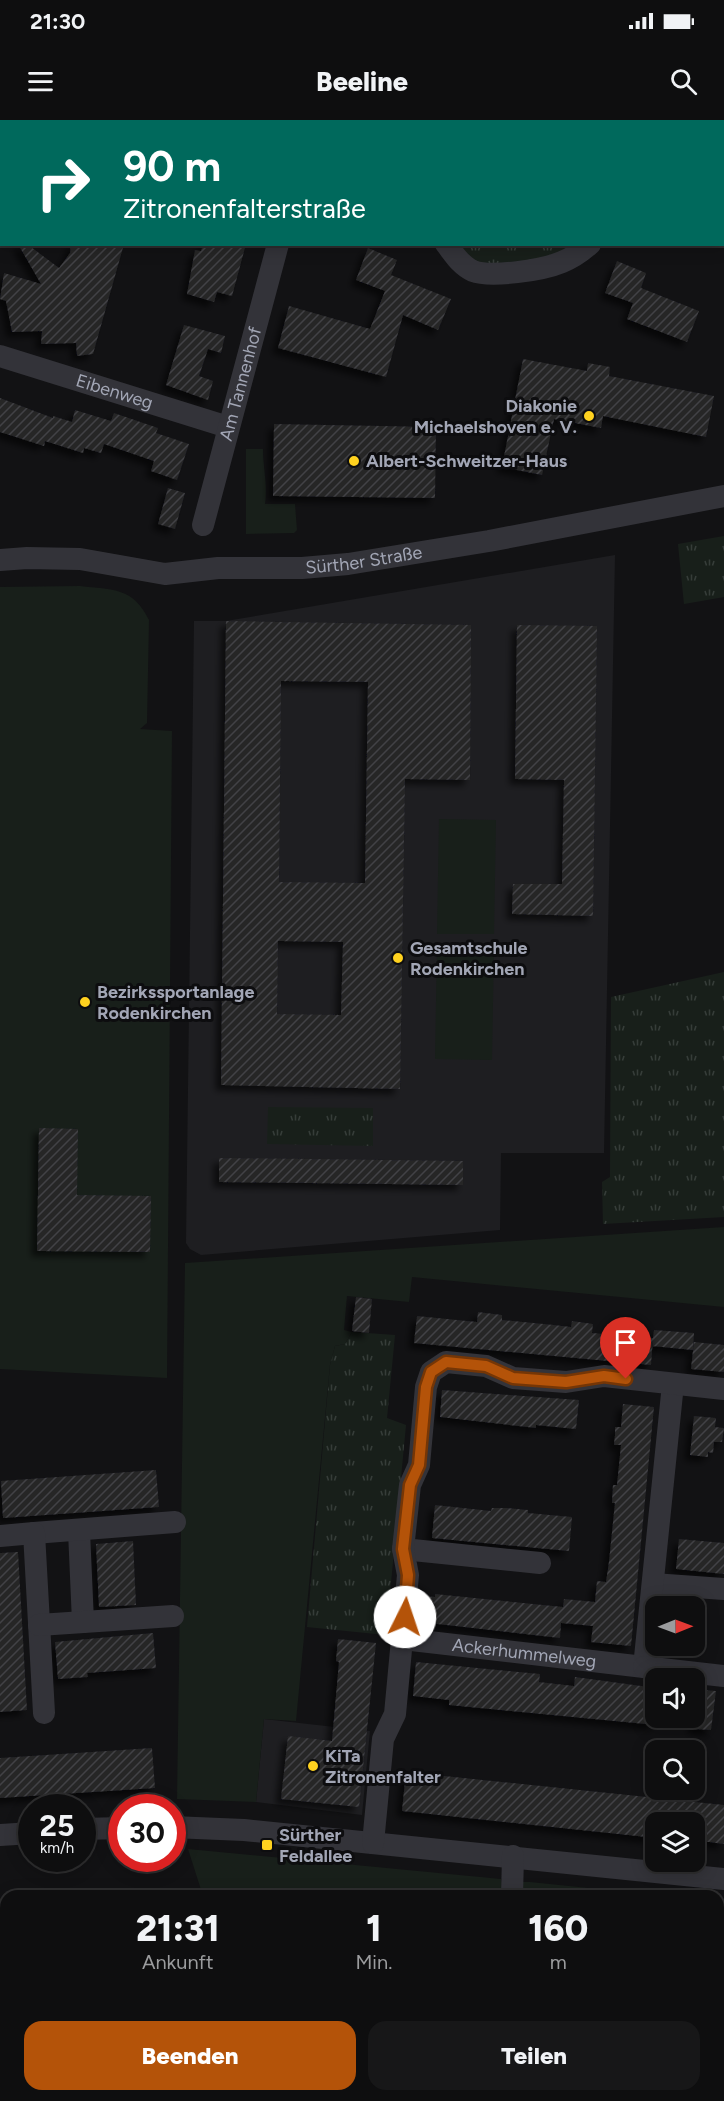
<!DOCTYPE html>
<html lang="de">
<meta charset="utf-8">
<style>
body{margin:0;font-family:Figtree,sans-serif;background:#171718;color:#f1f3f6;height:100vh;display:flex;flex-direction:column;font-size:22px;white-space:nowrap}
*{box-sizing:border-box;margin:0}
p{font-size:20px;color:#9b9c9e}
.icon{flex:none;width:33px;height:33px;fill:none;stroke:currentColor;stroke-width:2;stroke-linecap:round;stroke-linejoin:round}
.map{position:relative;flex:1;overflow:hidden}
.details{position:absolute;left:0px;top:1770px;width:724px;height:212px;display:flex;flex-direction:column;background:#0e0e0f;border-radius:18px 18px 0 0;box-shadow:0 3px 15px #0003,0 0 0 2px #2e2e2f}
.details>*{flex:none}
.banner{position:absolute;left:0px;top:0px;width:724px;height:126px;box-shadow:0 3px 15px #0003,0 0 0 2px #2e2e2f;background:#00695c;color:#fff;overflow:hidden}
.needle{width:39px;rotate:89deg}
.fabs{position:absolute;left:645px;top:1476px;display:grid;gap:12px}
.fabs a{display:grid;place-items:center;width:60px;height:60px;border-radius:12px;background:#0e0e0f;box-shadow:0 3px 15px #0003,0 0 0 2px #2e2e2f;font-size:30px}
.speed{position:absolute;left:18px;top:1674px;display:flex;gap:12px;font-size:30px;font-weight:700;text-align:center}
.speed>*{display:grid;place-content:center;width:78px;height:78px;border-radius:50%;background:#0e0e0f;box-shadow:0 3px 15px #0003,0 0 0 2px #2e2e2f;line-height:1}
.speed small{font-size:15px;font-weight:400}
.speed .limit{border:9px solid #d22;background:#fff;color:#111}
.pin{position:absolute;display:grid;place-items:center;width:51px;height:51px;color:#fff;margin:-62px -26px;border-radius:50% 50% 50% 0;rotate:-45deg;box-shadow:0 0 6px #0007}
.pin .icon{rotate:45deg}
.me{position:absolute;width:66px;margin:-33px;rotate:4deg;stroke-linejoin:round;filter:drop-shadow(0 0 4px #0008)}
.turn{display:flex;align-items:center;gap:21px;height:126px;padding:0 24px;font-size:27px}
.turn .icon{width:78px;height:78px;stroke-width:2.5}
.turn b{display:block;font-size:42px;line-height:51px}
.eta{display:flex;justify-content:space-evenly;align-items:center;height:102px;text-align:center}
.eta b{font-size:36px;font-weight:800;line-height:42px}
.primary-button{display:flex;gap:12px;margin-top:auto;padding:12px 24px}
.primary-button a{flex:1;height:69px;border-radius:18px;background:#b45309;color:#fff;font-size:24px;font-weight:800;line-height:69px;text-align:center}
.primary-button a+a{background:#171718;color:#f1f3f6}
.status{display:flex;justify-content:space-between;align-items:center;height:42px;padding:0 30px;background:#0e0e0f;direction:ltr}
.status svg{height:16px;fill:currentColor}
header{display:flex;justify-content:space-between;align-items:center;height:78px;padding:0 24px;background:#0e0e0f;font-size:27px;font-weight:800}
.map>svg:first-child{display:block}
.built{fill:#1e1e21}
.grass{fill:url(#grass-tufts)}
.green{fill:#181f1a}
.building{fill:url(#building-hatch);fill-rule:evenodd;filter:url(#shadow)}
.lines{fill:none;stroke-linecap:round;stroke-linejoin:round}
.minor{stroke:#333339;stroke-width:22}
.route-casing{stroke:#753606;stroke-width:15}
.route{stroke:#b45309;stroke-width:10}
.poi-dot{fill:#ffd21f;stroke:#0d0d0f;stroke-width:2}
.labels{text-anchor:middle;stroke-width:6;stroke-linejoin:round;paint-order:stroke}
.street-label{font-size:18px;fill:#a2a6b5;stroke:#0d0d0f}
.poi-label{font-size:18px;font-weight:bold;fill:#a2a6b5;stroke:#0d0d0f;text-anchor:start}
</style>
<div class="status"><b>21:30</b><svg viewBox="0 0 49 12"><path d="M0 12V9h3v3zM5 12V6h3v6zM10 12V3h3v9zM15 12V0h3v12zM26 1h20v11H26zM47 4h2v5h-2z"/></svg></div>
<header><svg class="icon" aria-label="menu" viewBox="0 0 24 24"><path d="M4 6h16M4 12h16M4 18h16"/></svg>Beeline<svg class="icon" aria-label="search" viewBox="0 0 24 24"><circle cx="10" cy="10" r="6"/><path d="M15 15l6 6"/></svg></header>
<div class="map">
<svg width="724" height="1981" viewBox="0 0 724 1981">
<defs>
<pattern id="grass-tufts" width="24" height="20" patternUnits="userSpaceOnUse" patternTransform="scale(1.5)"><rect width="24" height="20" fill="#181f1a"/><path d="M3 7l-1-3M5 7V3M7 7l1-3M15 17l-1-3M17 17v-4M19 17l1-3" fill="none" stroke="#363d39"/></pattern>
<pattern id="building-hatch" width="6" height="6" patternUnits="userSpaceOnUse" patternTransform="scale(1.5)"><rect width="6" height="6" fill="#252528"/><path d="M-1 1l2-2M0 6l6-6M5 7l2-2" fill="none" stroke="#424245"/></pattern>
<filter id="shadow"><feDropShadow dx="-5.5" dy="5.5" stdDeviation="3" flood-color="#0009"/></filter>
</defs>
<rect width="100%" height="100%" fill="#121214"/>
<path class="built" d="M615,435L604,1033H501L500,1110L201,1135L190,1129L186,1123L194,501H226Z
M264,1599L370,1611L362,1695L256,1682Z"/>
<path class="grass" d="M458,0H555L557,2H457Z
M453,125H584L564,135L482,147Z
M724,416V477L684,484L678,424Z
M724,852V1097L603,1104L602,1062L610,1057L611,877Z
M268,987L373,988V1026L267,1024Z
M352,1212L395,1215L387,1298L406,1305L386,1515L307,1507L330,1245L335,1226L345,1224Z"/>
<path class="green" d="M246,329H263C263,349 268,365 265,384H295L297,410L294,413L246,414Z
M80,466C113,470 133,467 149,500L147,603L140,609L172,611L167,1258L0,1249V467Z
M439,699L496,700L494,814H437Z
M437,825L494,826L492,940L435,939Z
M724,1107V1187L412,1157L409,1182L347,1176L344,1210L352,1212L345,1224L335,1226L330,1245L296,1601L264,1599L256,1682L177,1679L185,1143Z
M188,1729L501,1759L503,1776H203Z
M523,1762H530L666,1776H523Z
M719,1781L724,1782V1981H717V1976Z
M266,1976H331L332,1981H268Z"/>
<path class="building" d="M18,124H27L59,148L70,133L71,124H124L93,234L77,236L76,223L41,224L42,211L12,212L6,181L0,179L4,153L41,164Z
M203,124H246L232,176L217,172L214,182L187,174L195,130L201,131Z
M368,128L397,140L391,155L451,179L438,210L403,195L386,257L278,228L289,186L370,209L385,171L356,160Z
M617,141L646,153L641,168L699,191L687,222L627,199L633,183L605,173Z
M184,205L225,216L221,233L208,229L199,256L213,261L208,280L166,265Z
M523,239L587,251L588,243L610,247L609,256L714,276L706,317L603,296L601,308L554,299L542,355L502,347Z
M0,278L53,298V296L72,302L75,290L111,301L114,293L158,308L156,313L189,324L177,360L151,351L154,341L104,324L101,333L84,328L83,333L45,321L44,326L0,312Z
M274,304L436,307L435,378L273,376Z
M168,368L185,373L175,409L158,404Z
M226,501L471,505L470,660L405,659L400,969L221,965ZM281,561L368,562L365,763L279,762ZM278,821L343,822L341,895L277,894Z
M517,505L597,506L593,796L512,794L513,764H562L564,660L515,659Z
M39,1008L78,1009L77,1075L151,1076L150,1132L37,1131Z
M219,1038L463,1041V1065L219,1062Z
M356,1177L372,1179L369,1213L352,1211Z
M478,1192L502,1195V1200L554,1205L571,1207L572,1201L593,1204L592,1213L653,1218L651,1245L414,1223L417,1196L477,1202Z
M654,1210L694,1213L693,1230L652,1226Z
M694,1222L724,1225V1252L691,1249Z
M442,1270L579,1280L576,1309L536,1305V1308L440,1297Z
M623,1284L654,1287L631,1526L591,1522L593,1506L561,1503L560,1518L420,1502L423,1476L435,1477V1474L563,1487L564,1479L595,1482L597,1461L606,1462L609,1442L615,1383H612L613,1365H617L621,1325H614L615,1315V1307H621Z
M694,1296L716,1298L715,1307L724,1308L722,1322H714L713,1333L708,1332V1337L690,1335Z
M156,1350L159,1387L3,1398L1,1361Z
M435,1385L491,1391L492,1388H507L528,1390V1393L572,1397L569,1431L432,1418Z
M679,1419L724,1423V1454L676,1449Z
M133,1421L136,1485L99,1487L96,1424Z
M18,1432L27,1590L0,1592V1433Z
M153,1513L156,1548L87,1553L88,1557L58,1559L55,1522Z
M338,1519L376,1523L359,1687L281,1679L288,1616L332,1621L339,1542L336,1541Z
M416,1542L540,1554L539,1562L574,1566L575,1557L656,1568V1605L449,1585V1580L413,1576Z
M694,1569L716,1571L711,1610L694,1609Z
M152,1628L155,1668L0,1678V1638Z
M406,1652L724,1685V1724L694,1720V1702H656V1718L402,1691Z"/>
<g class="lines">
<g class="minor">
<path d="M565,0L567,2"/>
<path d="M27,2V0"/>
<path d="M323,2L324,0"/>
<path d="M452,2V0"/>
<path d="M0,90L2,85"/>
<path d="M446,124C454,134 461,146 473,151C491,158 543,150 562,142C572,138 581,132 590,124"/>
<path id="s1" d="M0,236L228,307"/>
<path id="s2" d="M203,405L278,124"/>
<path id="s3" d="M0,440L27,438L80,439L165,454L218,448H302L348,444L489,421L724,376"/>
<path d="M79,1411L83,1502"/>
<path d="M34,1413L175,1402"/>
<path d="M0,1416L34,1413L44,1593"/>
<path d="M403,1429L540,1443"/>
<path d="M653,1464L724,1469"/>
<path d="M39,1505L173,1496"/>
<path id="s4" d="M403,1519L644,1547L673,1264"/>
<path d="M644,1547L724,1556"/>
<path d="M172,1707L244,1710L724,1759"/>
<path d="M82,1709L122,1708"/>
<path d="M0,1715L32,1713"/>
<path d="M373,1723L383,1619L395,1594L408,1455L403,1429L410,1365L419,1345L426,1267L431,1252L446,1242L486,1246L513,1258L566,1262L604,1256L724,1269"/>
<path d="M512,1776L513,1736"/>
<path d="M524,1976V1981"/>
</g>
</g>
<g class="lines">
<defs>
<path id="route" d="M405,1497L408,1455L403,1429L410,1365L419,1345L426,1267L431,1252L446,1242L486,1246L513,1258L566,1262L604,1256L626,1259"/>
</defs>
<use href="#route" class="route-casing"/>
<use href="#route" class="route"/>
</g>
<g class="poi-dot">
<circle cx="589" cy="296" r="6"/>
<circle cx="354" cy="341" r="6"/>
<circle cx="398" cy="838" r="6"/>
<circle cx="85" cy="882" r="6"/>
<circle cx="313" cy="1646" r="6"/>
<rect x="261" y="1719" width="12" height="12" rx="3"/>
</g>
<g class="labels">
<g class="street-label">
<text dy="6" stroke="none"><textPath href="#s2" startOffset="146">Am Tannenhof</textPath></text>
<text dy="6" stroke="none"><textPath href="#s1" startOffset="120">Eibenweg</textPath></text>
<text dy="6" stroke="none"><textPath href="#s3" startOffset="366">Sürther Straße</textPath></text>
<text dy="6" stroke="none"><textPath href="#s4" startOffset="122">Ackerhummelweg</textPath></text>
</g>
<g class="poi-label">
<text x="577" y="292" text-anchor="end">Diakonie<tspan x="577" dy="21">Michaelshoven e. V.</tspan></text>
<text x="366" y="347">Albert-Schweitzer-Haus</text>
<text x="410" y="834">Gesamtschule<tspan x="410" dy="21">Rodenkirchen</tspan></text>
<text x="97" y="878">Bezirkssportanlage<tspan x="97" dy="21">Rodenkirchen</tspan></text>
<text x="325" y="1642">KiTa<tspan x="325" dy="21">Zitronenfalter</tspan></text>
<text x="279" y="1721">Sürther<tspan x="279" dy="21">Feldallee</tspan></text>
</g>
</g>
</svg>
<div class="fabs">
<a><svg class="needle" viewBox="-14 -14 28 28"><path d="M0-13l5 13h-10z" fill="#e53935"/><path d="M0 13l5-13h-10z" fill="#9b9c9e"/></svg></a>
<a><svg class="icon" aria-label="sound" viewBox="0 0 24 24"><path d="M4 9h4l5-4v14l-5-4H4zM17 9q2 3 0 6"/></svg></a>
<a><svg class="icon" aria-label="search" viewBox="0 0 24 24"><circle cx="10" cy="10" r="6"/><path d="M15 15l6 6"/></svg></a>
<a><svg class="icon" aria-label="layers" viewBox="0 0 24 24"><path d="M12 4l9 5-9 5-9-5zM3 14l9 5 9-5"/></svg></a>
</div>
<div class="speed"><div>25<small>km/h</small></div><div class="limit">30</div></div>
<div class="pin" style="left:626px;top:1259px;background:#d93025"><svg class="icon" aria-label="arrive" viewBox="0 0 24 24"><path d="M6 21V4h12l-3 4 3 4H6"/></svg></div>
<svg class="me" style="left:405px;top:1497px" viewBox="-20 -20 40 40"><circle r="19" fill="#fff"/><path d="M0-13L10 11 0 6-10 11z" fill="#b45309"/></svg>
<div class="banner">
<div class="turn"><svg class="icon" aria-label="right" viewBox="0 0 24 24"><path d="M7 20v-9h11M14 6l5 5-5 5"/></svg><div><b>90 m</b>Zitronenfalterstraße</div></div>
</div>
<section class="details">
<div class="eta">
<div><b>21:31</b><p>Ankunft</p></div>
<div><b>1</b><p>Min.</p></div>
<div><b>160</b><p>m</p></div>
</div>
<div class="primary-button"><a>Beenden</a><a>Teilen</a></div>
</section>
</div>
